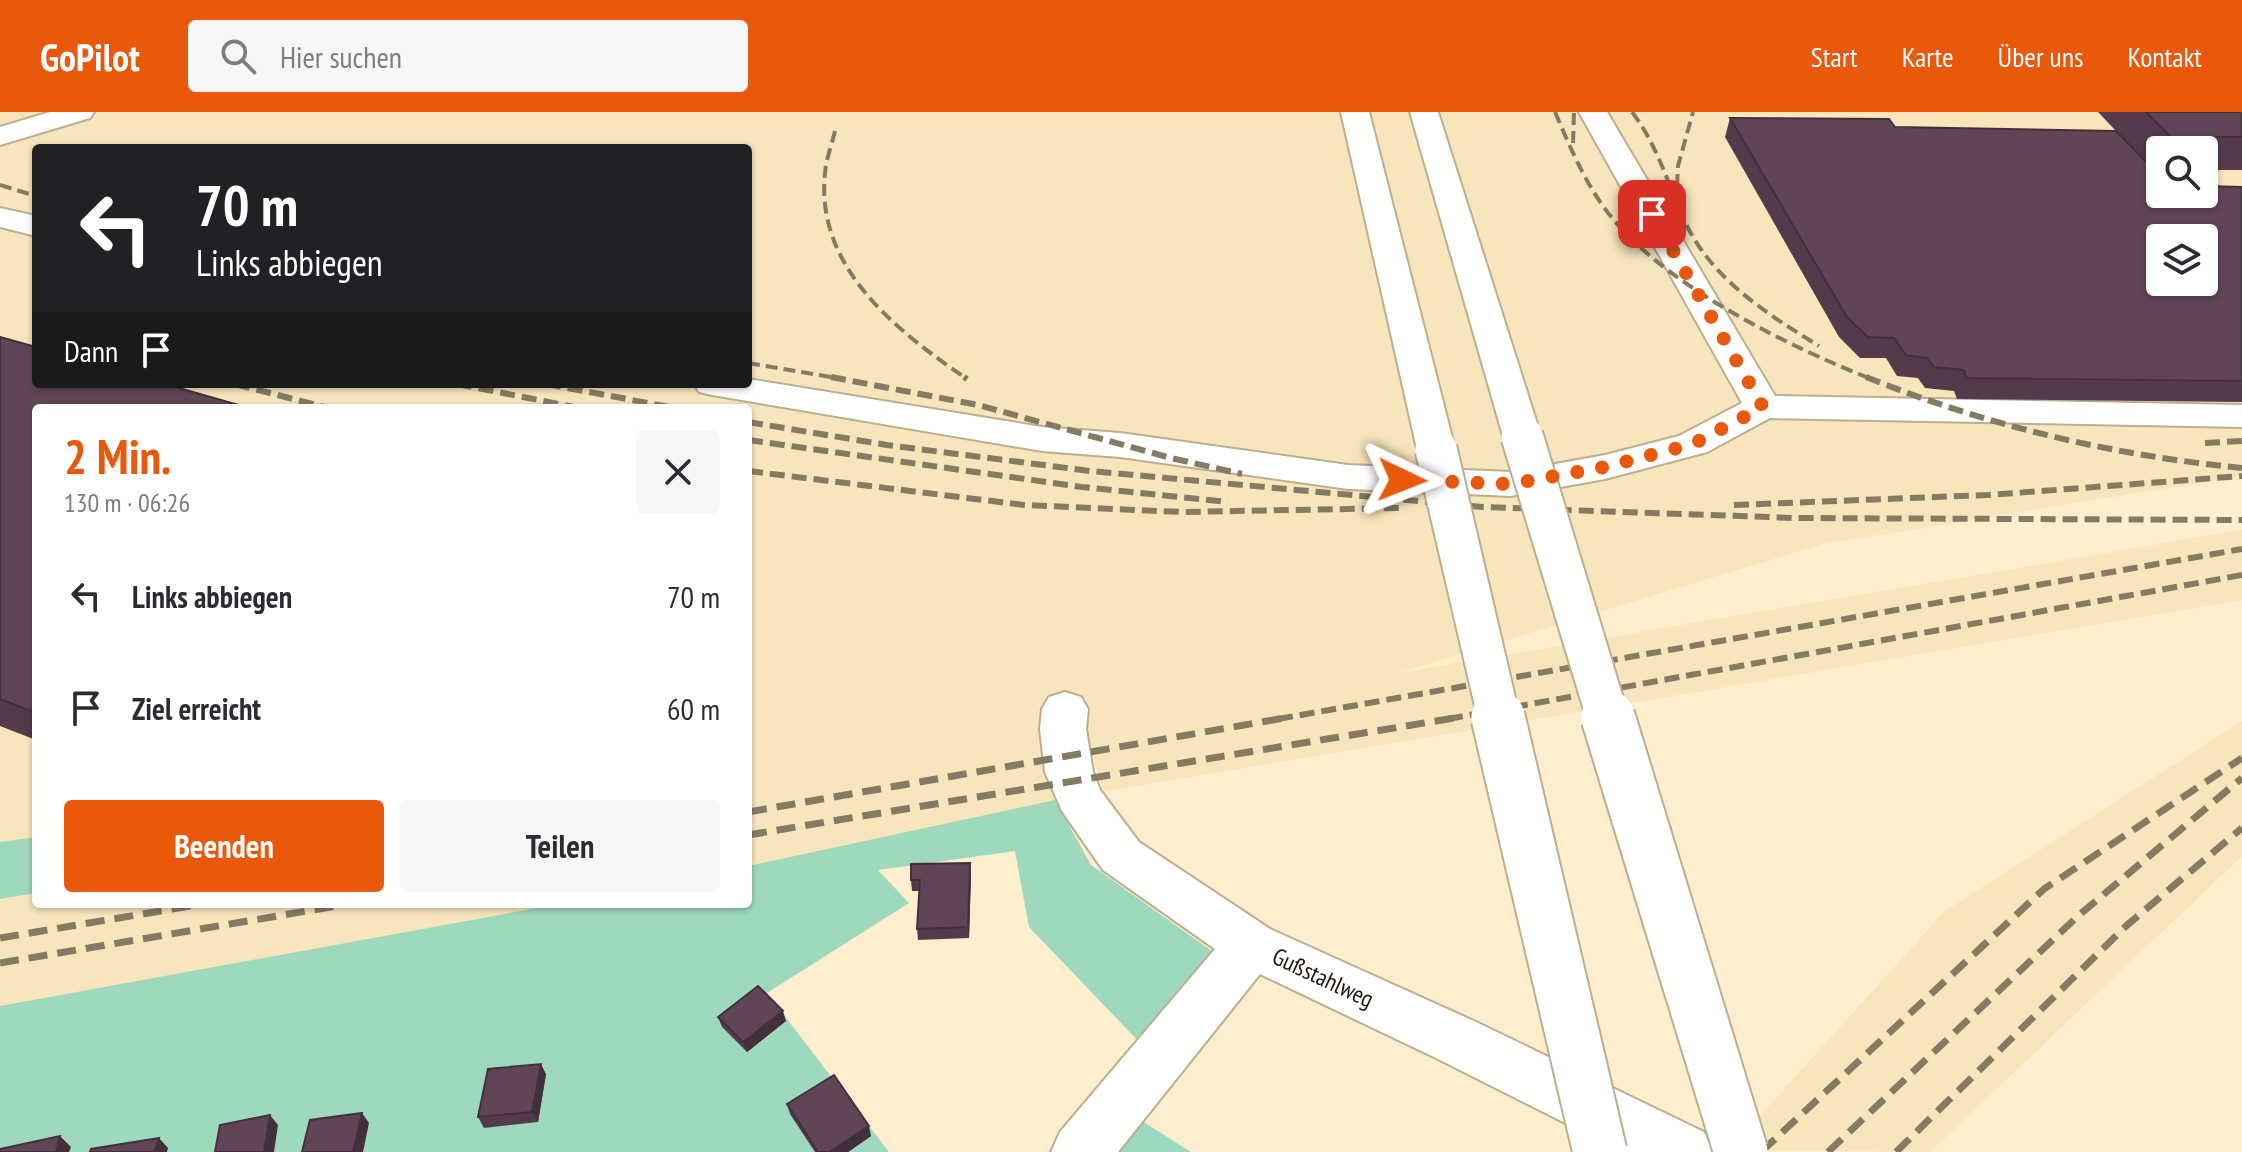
<!DOCTYPE html>
<html lang="de">
<meta charset="utf-8">
<style>
body{margin:0;font-family:"PT Sans Narrow",sans-serif;background:#f7f7f7;color:#2b2b33;height:100vh;display:flex;flex-direction:column;font-size:30px;white-space:nowrap}
*{box-sizing:border-box;margin:0}
p{font-size:26px;color:#7c7c81}
.icon{flex:none;width:44px;height:44px;fill:none;stroke:currentColor;stroke-width:2;stroke-linecap:round;stroke-linejoin:round}
.map{position:relative;flex:1;overflow:hidden}
.panel{position:absolute;left:32px;top:292px;width:720px;height:504px;display:flex;flex-direction:column;background:#fff;border-radius:8px;box-shadow:0 2px 6px #0004}
.panel>*{flex:none}
.banner{position:absolute;left:32px;top:32px;width:720px;height:244px;border-radius:8px;box-shadow:0 2px 6px #0004;background:#202124;color:#fff;overflow:hidden}
.buttons{position:absolute;left:2146px;top:24px;display:grid;gap:16px}
.buttons a{display:grid;place-items:center;width:72px;height:72px;border-radius:8px;background:#fff;box-shadow:0 2px 6px #0004;font-size:40px}
.pin{position:absolute;display:grid;place-items:center;width:68px;height:68px;color:#fff;margin:-34px;border-radius:16px;box-shadow:0 4px 12px #0006}
.me{position:absolute;width:88px;margin:-44px;rotate:92deg;stroke-linejoin:round;filter:drop-shadow(0 0 6px #0008)}
.turn{display:flex;align-items:center;gap:28px;height:168px;padding:0 32px;font-size:36px}
.turn .icon{width:104px;height:104px;stroke-width:2.5}
.turn b{display:block;font-size:56px;line-height:68px}
.then{display:flex;align-items:center;height:76px;padding:0 32px;background:#0003;gap:16px;font-size:30px}
.round{display:grid;place-items:center;flex:none;width:84px;height:84px;border-radius:8px;background:#f7f7f7}
.summary{display:flex;align-items:center;justify-content:space-between;height:136px;padding:0 32px}
h1{font-size:48px;font-weight:700;line-height:60px;color:#ea580c}
.primary-button{display:flex;gap:16px;margin-top:auto;padding:16px 32px}
.primary-button a{flex:1;height:92px;border-radius:8px;background:#ea580c;color:#fff;font-size:32px;font-weight:700;line-height:92px;text-align:center}
.primary-button a+a{background:#f7f7f7;color:#2b2b33}
ul{padding:0;list-style:none}
li{display:flex;align-items:center;gap:24px;height:112px;padding:0 32px}
li div{flex:1}
li b{display:block;font-size:30px}
li em{font-style:normal}
header{display:flex;align-items:center;gap:48px;box-sizing:border-box;height:112px;padding:0 40px;background:#ea580c;color:#fff}
header strong{font-size:38px}
nav{display:flex;gap:44px;margin-inline-start:auto;font-size:28px}
.search{width:560px;height:72px;background:#f7f7f7;display:flex;align-items:center;gap:20px;box-sizing:border-box;padding:0 28px;border-radius:8px;color:#7c7c81;font-size:30px}
.map>svg:first-child{display:block}
.built{fill:#f7e5bc;fill-rule:evenodd}
.green{fill:#9ed8bd}
.lines{fill:none;stroke-linecap:round;stroke-linejoin:round}
.minor-casing{stroke:#bcae8e;stroke-width:4}
.highway-casing{stroke:#bcae8e;stroke-width:4}
.minor{fill:#fff;fill-rule:evenodd}
.highway{fill:#fff;fill-rule:evenodd}
.rail-far2{stroke:#857b65;stroke-width:4;stroke-dasharray:12 6;stroke-linecap:butt}
.rail-far1{stroke:#857b65;stroke-width:6;stroke-dasharray:15 7;stroke-linecap:butt}
.rail{stroke:#857b65;stroke-width:7;stroke-dasharray:19 10;stroke-linecap:butt}
.highway-bridge-far1-casing{stroke:#bcae8e;stroke-width:45;stroke-linecap:butt}
.highway-bridge-casing{stroke:#bcae8e;stroke-width:57;stroke-linecap:butt}
.highway-bridge-far1{stroke:#fff;stroke-width:41}
.highway-bridge{stroke:#fff;stroke-width:53}
.wall{fill:#533b4b}
.shaded-wall{fill:#43303d}
.building{fill:#604557;stroke:#43303d;stroke-width:2;fill-rule:evenodd}
.route{stroke:#ea580c;stroke-width:14;stroke-dasharray:0 25.2}
.labels{text-anchor:middle;stroke-width:8;stroke-linejoin:round;paint-order:stroke}
.near-street-label{font-size:24px;fill:#1e180c;stroke:#fff}
</style>
<header>
<strong>GoPilot</strong>
<div class="search"><svg class="icon" aria-label="search" viewBox="0 0 24 24"><circle cx="10" cy="10" r="6"/><path d="M15 15l6 6"/></svg>Hier suchen</div>
<nav><a>Start</a><a>Karte</a><a>Über uns</a><a>Kontakt</a></nav>
</header>
<div class="map">
<svg width="2242" height="1040" viewBox="0 0 2242 1040">
<rect width="100%" height="100%" fill="#fdeecd"/>
<path class="built" d="M0,0H2242V364L1823,432L1398,561L2242,418V488L1103,680L1089,629L1044,636L1055,688L748,754V296H36V725L0,730ZM36,36H748V272H36ZM2160,38H2204V82H2160ZM2160,126H2204V170H2160Z
M2242,609V744L1930,1040L1729,1038L1945,799Z
M36,781V792H559L0,894V787Z"/>
<path class="green" d="M1055,688L1091,753L1223,847L1144,935L1029,815L1015,739L878,758L909,791L767,881L889,1040H0V894L559,792H748V754Z
M36,725V781L0,787V730Z
M1142,1009L1191,1040H1113Z"/>
<g class="lines">
<defs>
<path id="minor" d="M50,0H94L90,6L0,33V15Z
M1579,0H1607L1775,284L2242,293V315L1770,306L1707,340L1605,367L1511,384L1348,377L1120,345L1042,339L712,283L699,280L694,272H748V267L1042,315L1120,321L1348,353L1511,360L1605,343L1679,324L1742,291Z
M0,96L36,104V124L0,115Z
M1065,580L1081,585L1088,597L1086,617L1093,660L1100,678L1139,730L1270,817L1476,910L1704,1020L1713,1040H1623L1436,946L1260,862L1118,1040H1051L1060,1020L1215,837L1103,758L1062,699L1045,660L1040,617L1042,597L1049,585Z"/>
<path id="highway" d="M1341,0H1369L1455,337L1450,345L1436,349L1422,345L1417,337Z
M1410,0H1438L1541,324L1535,332L1522,335L1509,332L1503,324Z"/>
</defs>
<use href="#minor" class="minor-casing"/>
<use href="#highway" class="highway-casing"/>
<use href="#minor" class="minor"/>
<use href="#highway" class="highway"/>
<path class="rail-far2" d="M1555,0C1571,37 1587,76 1613,107C1670,176 1788,234 1871,267
M1632,0C1659,35 1669,77 1688,116C1716,170 1769,203 1819,234
M835,19C832,32 826,47 825,61C815,156 897,219 967,267
M1573,31L1574,0
M0,73L36,84
M1677,74L1678,54L1693,0
M748,251L843,267"/>
<path class="rail-far1" d="M831,265L978,293L1171,346L1242,362
M964,265L967,267
M1866,265C1988,314 2111,343 2242,356
M235,272L328,296
M457,272L579,296
M546,272L675,296
M748,310L887,333L1090,359L1483,395L1795,406L2242,408
M748,328L1082,375L1228,390
M2205,331L2242,329
M748,359L1024,393L1182,400L1402,396
M1734,393L1988,383L2242,364
M1278,607L2242,437
M1448,607L2242,463"/>
<path class="rail" d="M748,700L1290,605
M748,723L1460,605
M0,826L202,792
M0,851L348,792
M1761,1040L2044,777L2242,646
M1828,1040L2078,804L2242,666
M1896,1040L2126,814L2242,716"/>
<defs>
<path id="highway-bridge-far1" d="M1522,324L1608,607
M1436,337L1499,607"/>
<path id="highway-bridge" d="M1498,605L1600,1040
M1608,605L1741,1040"/>
</defs>
<use href="#highway-bridge-far1" class="highway-bridge-far1-casing"/>
<use href="#highway-bridge" class="highway-bridge-casing"/>
<use href="#highway-bridge-far1" class="highway-bridge-far1"/>
<use href="#highway-bridge" class="highway-bridge"/>
</g>
<path class="wall" d="M2098,0H2242V58H2204V38H2160V58H2154L2160,82L2242,75V290L1957,287L1954,279L1925,276L1918,266L1897,264L1886,246H1860L1839,225L1725,25L1730,6L1895,15L2116,19Z
M0,225L36,296V628L0,614Z
M971,762L969,826L918,828L917,817L919,779H912L911,768Z
M718,905L786,909L747,940L722,915Z
M546,962L538,1010L484,1016L478,1005Z
M787,992L871,1024L848,1040H815L790,1002Z"/>
<path class="shaded-wall" d="M970,751L971,762L969,826L968,815Z
M783,899L786,909L747,940L743,930Z
M541,952L546,962L538,1010L532,1000Z
M362,1001L369,1011L363,1040H353Z
M270,1003L278,1013L274,1040H264Z
M869,1014L871,1024L848,1040H829Z
M60,1024L71,1035L69,1040H56Z
M159,1026L168,1036L167,1040H154Z"/>
<path class="building" d="M2146,0H2242V25H2171Z
M1730,6L1889,7L1895,15L2116,19L2160,64V82H2204V74L2242,75V269L1966,266L1964,258L1934,255L1927,246L1906,243L1894,226L1868,225L1847,205ZM2160,126H2204V170H2160Z
M0,225L36,235V272H165L249,296H36V601L0,587Z
M970,751L968,815L917,817L920,768H911V752Z
M758,874L783,899L743,930L718,905Z
M541,952L532,1000L478,1005L488,957Z
M834,963L869,1014L829,1040H818L787,992Z
M362,1001L353,1040H302L310,1008Z
M270,1003L264,1040H215L220,1013Z
M60,1024L56,1040H0V1037Z
M159,1026L154,1040H90L91,1037Z"/>
<g class="lines">
<path class="route" d="M1402,368L1511,372L1605,355L1693,332L1763,295L1652,102"/>
</g>
<g class="labels">
<g class="near-street-label">
<text transform="translate(1323 866) rotate(25)" y="8">Gußstahlweg</text>
</g>
</g>
</svg>
<div class="buttons">
<a><svg class="icon" aria-label="search" viewBox="0 0 24 24"><circle cx="10" cy="10" r="6"/><path d="M15 15l6 6"/></svg></a>
<a><svg class="icon" aria-label="layers" viewBox="0 0 24 24"><path d="M12 4l9 5-9 5-9-5zM3 14l9 5 9-5"/></svg></a>
</div>
<div class="pin" style="left:1652px;top:102px;background:#d93025"><svg class="icon" aria-label="arrive" viewBox="0 0 24 24"><path d="M6 21V4h12l-3 4 3 4H6"/></svg></div>
<svg class="me" style="left:1402px;top:368px" viewBox="-20 -20 40 40"><path d="M0-17L14 15 0 8-14 15z" fill="#ea580c" stroke="#fff" stroke-width="4"/></svg>
<div class="banner">
<div class="turn"><svg class="icon" aria-label="left" viewBox="0 0 24 24"><path d="M17 20v-9H6M10 6l-5 5 5 5"/></svg><div><b>70 m</b>Links abbiegen</div></div>
<div class="then">Dann<svg class="icon" aria-label="arrive" viewBox="0 0 24 24"><path d="M6 21V4h12l-3 4 3 4H6"/></svg></div>
</div>
<section class="panel">
<div class="summary"><div><h1>2 Min.</h1><p>130 m · 06:26</p></div><a class="round"><svg class="icon" aria-label="close" viewBox="0 0 24 24"><path d="M6 6l12 12M18 6L6 18"/></svg></a></div>
<ul>
<li><svg class="icon" aria-label="left" viewBox="0 0 24 24"><path d="M17 20v-9H6M10 6l-5 5 5 5"/></svg><div><b>Links abbiegen</b></div><em>70 m</em></li>
<li><svg class="icon" aria-label="arrive" viewBox="0 0 24 24"><path d="M6 21V4h12l-3 4 3 4H6"/></svg><div><b>Ziel erreicht</b></div><em>60 m</em></li>
</ul>
<div class="primary-button"><a>Beenden</a><a>Teilen</a></div>
</section>
</div>
